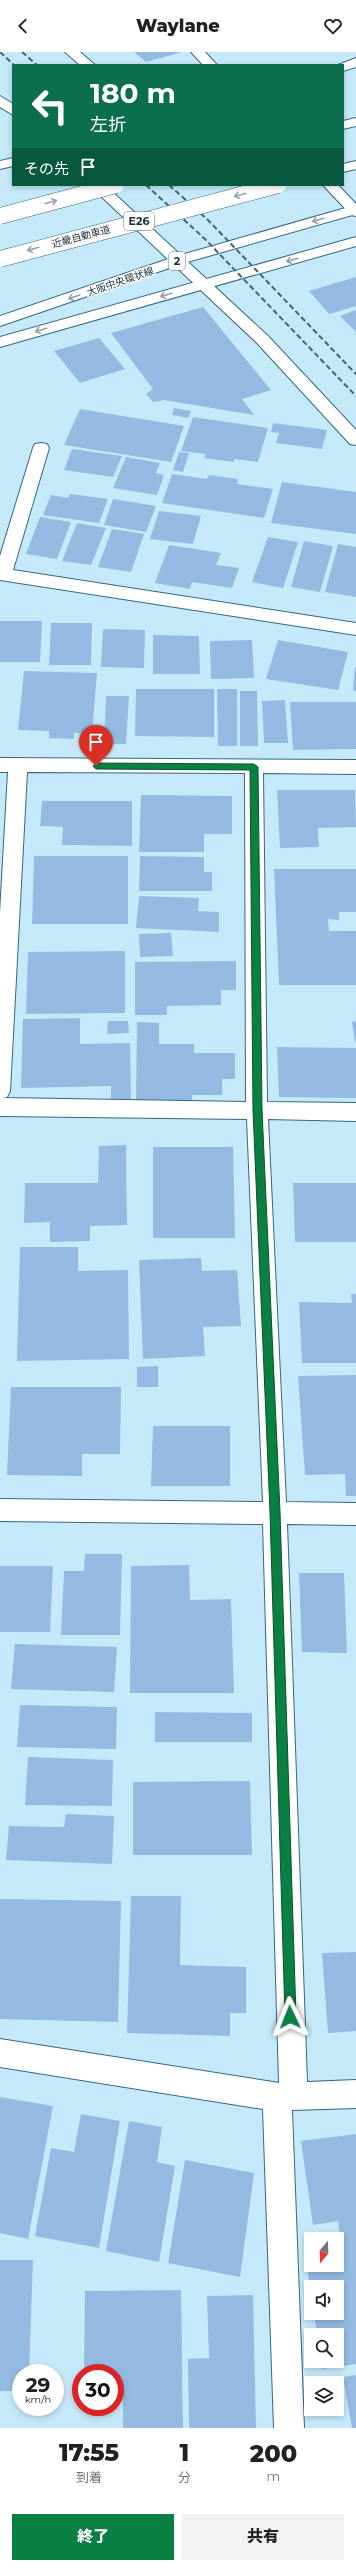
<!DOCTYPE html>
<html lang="ja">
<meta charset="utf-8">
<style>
body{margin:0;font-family:Montserrat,"Noto Sans JP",sans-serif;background:#f2f2f2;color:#202124;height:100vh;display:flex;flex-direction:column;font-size:15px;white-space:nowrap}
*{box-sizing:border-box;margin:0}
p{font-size:13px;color:#757577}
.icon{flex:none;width:22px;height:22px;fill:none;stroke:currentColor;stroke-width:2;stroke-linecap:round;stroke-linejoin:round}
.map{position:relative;height:2376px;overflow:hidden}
.sheet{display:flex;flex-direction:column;background:#fff;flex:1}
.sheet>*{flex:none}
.hud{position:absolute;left:12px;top:12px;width:332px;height:122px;border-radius:0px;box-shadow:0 2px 6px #0003;background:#0b6e4f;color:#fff;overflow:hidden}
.needle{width:26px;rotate:199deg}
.controls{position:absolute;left:304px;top:2180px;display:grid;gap:8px}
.controls a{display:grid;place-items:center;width:40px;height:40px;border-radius:0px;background:#fff;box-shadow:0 2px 6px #0003;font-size:20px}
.speed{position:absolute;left:12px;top:2312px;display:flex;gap:8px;font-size:20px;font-weight:700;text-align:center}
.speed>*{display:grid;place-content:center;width:52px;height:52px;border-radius:50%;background:#fff;box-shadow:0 2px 6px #0003;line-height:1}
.speed small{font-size:10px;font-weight:400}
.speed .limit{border:6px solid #d22;background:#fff;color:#111}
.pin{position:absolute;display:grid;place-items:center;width:34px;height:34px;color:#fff;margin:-41px -17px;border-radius:50% 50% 50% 0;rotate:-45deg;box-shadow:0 0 4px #0007}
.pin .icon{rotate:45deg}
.me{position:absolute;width:44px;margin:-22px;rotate:358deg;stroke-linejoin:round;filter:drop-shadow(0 0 3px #0008)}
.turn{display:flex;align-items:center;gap:14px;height:84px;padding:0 12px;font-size:18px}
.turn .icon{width:52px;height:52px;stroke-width:2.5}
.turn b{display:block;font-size:28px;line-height:34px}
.then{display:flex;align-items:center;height:38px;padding:0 12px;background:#0003;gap:8px;font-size:15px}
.eta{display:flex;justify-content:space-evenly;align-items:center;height:68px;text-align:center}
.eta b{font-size:24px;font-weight:800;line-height:28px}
.button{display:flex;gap:8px;margin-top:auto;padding:8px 12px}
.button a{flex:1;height:46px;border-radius:0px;background:#0b8043;color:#fff;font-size:16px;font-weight:800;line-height:46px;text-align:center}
.button a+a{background:#f2f2f2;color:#202124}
header{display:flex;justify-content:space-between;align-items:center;height:52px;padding:0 12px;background:#fff;font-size:18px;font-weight:800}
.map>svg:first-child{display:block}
.building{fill:#93bbe2}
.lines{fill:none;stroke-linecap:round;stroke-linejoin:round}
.minor-casing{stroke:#306981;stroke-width:2}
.major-casing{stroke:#306981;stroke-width:2}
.highway-casing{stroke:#306981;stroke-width:2}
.minor{fill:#fff;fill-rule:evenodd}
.major{fill:#fff;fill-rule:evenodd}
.highway{fill:#fff;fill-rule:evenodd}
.rail{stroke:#47626d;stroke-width:2;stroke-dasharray:5.5 3;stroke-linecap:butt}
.highway-bridge-casing{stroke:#306981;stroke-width:17;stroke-linecap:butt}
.highway-bridge{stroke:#fff;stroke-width:16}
.oneway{stroke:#97a2a6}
.route{fill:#0b8043;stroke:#07532c}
.labels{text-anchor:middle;stroke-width:3;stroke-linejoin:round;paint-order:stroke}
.far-street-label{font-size:10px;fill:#18303a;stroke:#fff}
.shield{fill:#fff;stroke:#5d6e75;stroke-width:1}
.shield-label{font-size:11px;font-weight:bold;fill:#18303a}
</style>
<header><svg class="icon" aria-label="back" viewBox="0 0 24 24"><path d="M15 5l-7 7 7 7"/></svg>Waylane<svg class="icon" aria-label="heart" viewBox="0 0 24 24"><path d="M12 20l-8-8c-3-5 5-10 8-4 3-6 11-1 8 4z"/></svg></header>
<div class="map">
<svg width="356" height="2376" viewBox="0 0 356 2376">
<rect width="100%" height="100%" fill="#c6e9f9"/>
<path class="building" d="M134,0H182L146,10Z
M356,225V254L329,262L309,239Z
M203,255L271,338L242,347L254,363L164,348L153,350L146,342L153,337L111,281Z
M356,258V280L340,264Z
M99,286L125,317L80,331L54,299Z
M174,356L191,359L188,366L172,363Z
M80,357L184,374L171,410L64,393Z
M193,365L268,376L258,410L235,407L233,410L204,406L206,402L181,399Z
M273,371L327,378L322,397L276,391L279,381L271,380Z
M72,397L122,404L113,425L64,418Z
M179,400L189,401L183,420L173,418Z
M126,405L160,411L156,421L164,423L157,443L113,436Z
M172,422L207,427L209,423L238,427L237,432L273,437L264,466L162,451Z
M282,430L356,440V482L271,471Z
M70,442L108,447L99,471L43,463L51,443L68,446Z
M113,447L156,454L146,480L104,473Z
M159,459L201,464L193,492L150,487Z
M40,465L71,470L57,507L26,502Z
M77,471L106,476L91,513L62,509Z
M112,477L144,482L131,520L98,515Z
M268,485L298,490L283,536L252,530Z
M304,489L333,494L320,540L291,535Z
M338,492L356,495V545L325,540Z
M169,493L221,501L216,513L239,516L232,536L192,530L190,537L155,531Z
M0,569H42L40,610H0Z
M51,571H92L91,613H49Z
M103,577L145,578L144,616L101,615Z
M153,583L199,584L200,622H153Z
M252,588L254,626L211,627L210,589Z
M278,588L348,600L338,638L266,627Z
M355,615H356V639L353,638Z
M24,619L97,621L92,682L74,681V687L49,686V679L18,678Z
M136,637H214V685L135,684Z
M217,637H237V694H218Z
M240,639H257L258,694H240Z
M106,644H129L126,692H104Z
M285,648L288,691H264L262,649Z
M290,650H356V697L293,698Z
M277,738H355L356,775L318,776L319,795L280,796Z
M141,743L232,744V782H204V800H139Z
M42,749H132V794L62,793L63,775L40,774Z
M34,804H128V872H32Z
M140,804L204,805V820H212V839H139Z
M274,817H356V860H339V868L328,867L329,879H356V933H279Z
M139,844L199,846L198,859L219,860V880L136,876Z
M171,881L173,904L140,905L139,882Z
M125,899V961L26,962L28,900Z
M236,909V938H221V953L167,954V963H135V910Z
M80,966V992L130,991L131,1047H111V1034L21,1036L23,967Z
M108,969H128L129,981L107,982Z
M356,969V990H355L352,970Z
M137,970L159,971V992H194V1001H235V1027H222V1043H192V1048H136Z
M277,995L356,996V1046L279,1045Z
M126,1093L127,1173L90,1174V1189L50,1190V1170L24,1171L25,1131H98L99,1094Z
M153,1095H233L235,1186H153Z
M293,1131H356V1190H295Z
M20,1195H78V1219L128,1218L129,1307L17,1309Z
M201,1206L202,1219L237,1218L241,1274L203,1275L205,1304L143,1307L139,1208Z
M351,1242H356V1311H302L299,1250L352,1251Z
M158,1314V1335H137V1315Z
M356,1323V1444H346L345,1422L305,1423L298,1324Z
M11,1335H121L120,1402H82V1424L7,1423Z
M153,1374H230V1434H151Z
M85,1502H122L120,1583H61L64,1519H84Z
M189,1513L190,1548L231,1547L234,1641H130L131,1514Z
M0,1514H53L50,1580H0Z
M299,1521H344L347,1601L302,1600Z
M15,1592L117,1595L114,1640L11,1637Z
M20,1653L117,1655L116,1697L17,1695Z
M155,1660L252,1661V1690H155Z
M28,1705L113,1708L112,1754L25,1753Z
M250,1729L252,1803H133V1730Z
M66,1762L114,1764L112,1812L6,1808L9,1774L64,1775Z
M131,1844H181L180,1913L246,1915V1961H230V1984L127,1981Z
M0,1847L121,1849L118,1970L0,1967Z
M356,1900V1979L328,1981L322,1901Z
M0,2045L53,2054L28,2187L0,2181Z
M81,2062L120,2069L99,2196L35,2184L51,2096L74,2100Z
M129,2069L162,2075L157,2110L175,2114L159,2210L106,2199Z
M356,2082V2312L322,2317L321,2309H337V2283H317L314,2261H337V2235H310L306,2205L311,2204V2213H337V2200H342L338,2169L313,2173L301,2089Z
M185,2108L254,2121L240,2225L168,2211Z
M0,2208H33L29,2321H21V2339H0Z
M181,2238L183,2376H123V2336H115V2321H84L85,2239Z
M253,2243L256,2376H189L188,2307L209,2306L207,2244Z
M356,2323V2376H352L343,2325Z"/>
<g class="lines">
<defs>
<path id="minor" d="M65,0H80L95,13H80Z
M191,0H205L217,13H203Z
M0,44L13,52V63L0,55Z
M89,133H105L268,284L356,378V393L350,392L257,291Z
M323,133H338L356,152V164L351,163Z
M41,391L47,392L49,396L13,518L356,571V583L0,528V504L33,396L35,392Z
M0,706L356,708V722L263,721L267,1050L356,1051V1069L268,1067L286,1450L356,1451V1473L287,1472L307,2030L356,2028V2056L292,2058L304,2376H274L263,2057L0,2015V1987L279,2031L263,1472L0,1469V1447L263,1450L247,1067L0,1064V861L8,720H0ZM27,720L245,721L246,1050L3,1046L7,1045L10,1039Z"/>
<path id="major" d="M356,6V15L343,19V13H338Z
M13,106V114L0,117V109Z
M356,153V162L184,211L0,274V264L174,205Z
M356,185V194L0,295V285Z"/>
<path id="highway" d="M356,66V74L343,77V69Z
M356,109V117L343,120V112Z"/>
</defs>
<use href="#minor" class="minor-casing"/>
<use href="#major" class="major-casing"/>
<use href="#highway" class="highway-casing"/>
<use href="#minor" class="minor"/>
<use href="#major" class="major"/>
<use href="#highway" class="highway"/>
<path class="rail" d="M0,0L14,13
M22,0L37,13
M146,133L205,187L356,344
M169,133L208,168L356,322"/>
<defs>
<path id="highway-bridge" d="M0,164L116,133
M0,207L278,133"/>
</defs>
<use href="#highway-bridge" class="highway-bridge-casing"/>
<use href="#highway-bridge" class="highway-bridge"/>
</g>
<defs><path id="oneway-shaft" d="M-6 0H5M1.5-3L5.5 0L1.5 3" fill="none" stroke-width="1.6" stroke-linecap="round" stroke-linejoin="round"/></defs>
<g class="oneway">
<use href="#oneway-shaft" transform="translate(240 143) rotate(166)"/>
<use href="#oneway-shaft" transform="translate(51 150) rotate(-15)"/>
<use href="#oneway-shaft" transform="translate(318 168) rotate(164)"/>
<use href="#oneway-shaft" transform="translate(33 197) rotate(164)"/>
<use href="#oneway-shaft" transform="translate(292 208) rotate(164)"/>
<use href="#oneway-shaft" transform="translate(166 243) rotate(164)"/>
<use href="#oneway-shaft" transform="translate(74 245) rotate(161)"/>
<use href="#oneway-shaft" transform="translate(41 278) rotate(164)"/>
</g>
<path class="route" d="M96,711L254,712L258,715L262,1058L280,1460L296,1965L290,1971L285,1965L270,1460L253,1058L250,718L96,717L93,714Z"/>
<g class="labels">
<g class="far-street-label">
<text transform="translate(81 184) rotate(-15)" y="4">近畿自動車道</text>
<text transform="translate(120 229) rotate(-19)" y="4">大阪中央環状線</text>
</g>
<g class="shield">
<rect x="124" y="160" width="30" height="18" rx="3"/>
<rect x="169" y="200" width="16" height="18" rx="3"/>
</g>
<g class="shield-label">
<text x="139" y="173">E26</text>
<text x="177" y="213">2</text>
</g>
</g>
</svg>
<div class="controls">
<a><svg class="needle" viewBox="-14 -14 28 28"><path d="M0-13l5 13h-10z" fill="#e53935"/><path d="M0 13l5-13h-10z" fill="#757577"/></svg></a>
<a><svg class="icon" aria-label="sound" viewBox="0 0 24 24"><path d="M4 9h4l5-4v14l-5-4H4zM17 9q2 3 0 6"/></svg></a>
<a><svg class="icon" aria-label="search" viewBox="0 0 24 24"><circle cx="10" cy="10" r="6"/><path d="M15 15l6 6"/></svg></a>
<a><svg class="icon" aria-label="layers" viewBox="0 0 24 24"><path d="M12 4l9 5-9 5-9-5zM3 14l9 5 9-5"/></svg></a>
</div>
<div class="speed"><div>29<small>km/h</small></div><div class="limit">30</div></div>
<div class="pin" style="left:96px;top:714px;background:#d93025"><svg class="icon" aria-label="arrive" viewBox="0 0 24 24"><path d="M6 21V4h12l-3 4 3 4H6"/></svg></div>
<svg class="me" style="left:290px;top:1965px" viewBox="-20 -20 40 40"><path d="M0-17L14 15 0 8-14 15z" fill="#0b8043" stroke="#fff" stroke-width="4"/></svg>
<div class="hud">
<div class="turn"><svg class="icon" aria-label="left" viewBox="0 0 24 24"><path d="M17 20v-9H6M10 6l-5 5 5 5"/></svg><div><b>180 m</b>左折</div></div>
<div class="then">その先<svg class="icon" aria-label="arrive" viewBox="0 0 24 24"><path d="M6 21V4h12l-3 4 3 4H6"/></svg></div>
</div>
</div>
<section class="sheet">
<div class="eta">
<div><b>17:55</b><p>到着</p></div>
<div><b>1</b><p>分</p></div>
<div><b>200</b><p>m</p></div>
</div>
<div class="button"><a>終了</a><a>共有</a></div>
</section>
